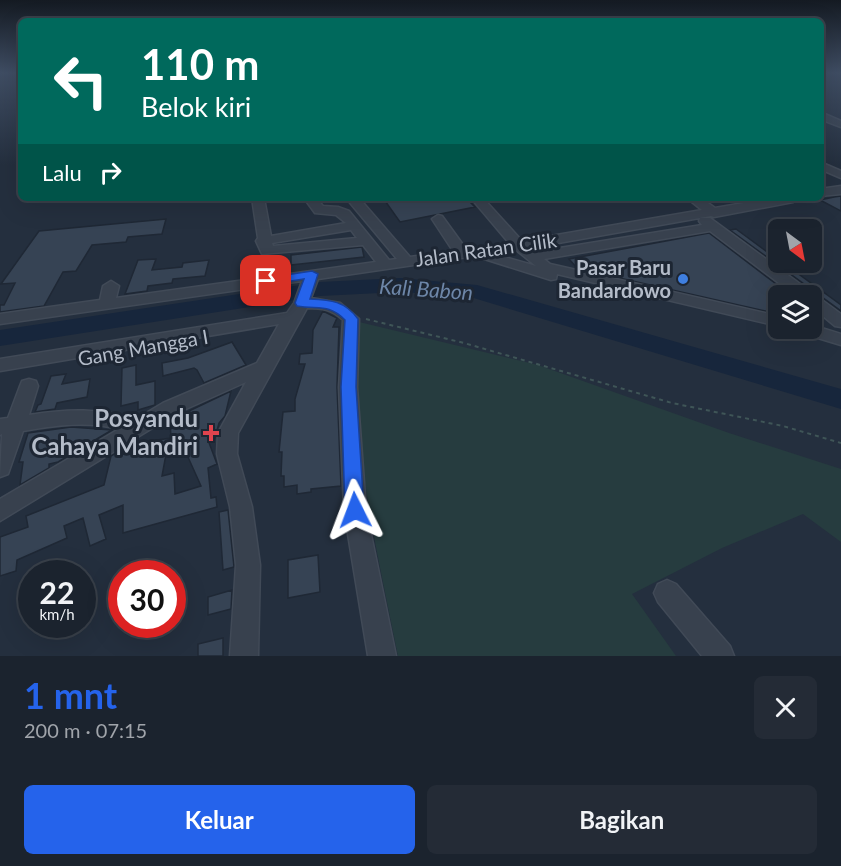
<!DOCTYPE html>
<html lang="id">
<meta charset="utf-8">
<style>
body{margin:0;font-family:Lato,sans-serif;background:#242b36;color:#f1f3f6;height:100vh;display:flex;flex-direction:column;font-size:22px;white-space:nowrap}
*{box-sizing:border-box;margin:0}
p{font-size:20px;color:#a0a4aa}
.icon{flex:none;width:33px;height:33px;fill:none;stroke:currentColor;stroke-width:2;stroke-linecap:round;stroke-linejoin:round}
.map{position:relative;height:656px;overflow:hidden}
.drawer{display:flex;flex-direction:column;background:#1b232e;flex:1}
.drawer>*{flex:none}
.guide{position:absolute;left:18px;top:18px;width:806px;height:183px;border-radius:9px;box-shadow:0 6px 24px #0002,0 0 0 2px #39404a;background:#00695c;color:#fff;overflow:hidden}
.needle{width:39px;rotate:148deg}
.controls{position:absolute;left:768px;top:219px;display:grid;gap:12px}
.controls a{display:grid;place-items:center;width:54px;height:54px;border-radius:9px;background:#1b232e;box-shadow:0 6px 24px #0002,0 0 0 2px #39404a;font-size:30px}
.speed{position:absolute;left:18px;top:560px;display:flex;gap:12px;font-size:30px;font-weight:700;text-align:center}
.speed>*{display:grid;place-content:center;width:78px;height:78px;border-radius:50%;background:#1b232e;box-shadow:0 6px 24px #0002,0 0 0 2px #39404a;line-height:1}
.speed small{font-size:15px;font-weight:400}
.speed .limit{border:9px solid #d22;background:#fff;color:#111}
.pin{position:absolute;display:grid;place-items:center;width:51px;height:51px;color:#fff;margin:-26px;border-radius:12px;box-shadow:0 3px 9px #0006}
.me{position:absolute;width:66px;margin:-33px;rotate:357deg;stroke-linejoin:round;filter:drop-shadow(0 0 4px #0008)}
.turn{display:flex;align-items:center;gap:21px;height:126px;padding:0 24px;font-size:27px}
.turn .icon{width:78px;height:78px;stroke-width:2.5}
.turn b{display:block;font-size:42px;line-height:51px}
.then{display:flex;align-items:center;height:57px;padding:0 24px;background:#0003;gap:12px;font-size:22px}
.round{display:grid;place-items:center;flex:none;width:63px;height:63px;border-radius:9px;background:#242b36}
.head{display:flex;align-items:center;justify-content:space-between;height:102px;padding:0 24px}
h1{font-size:36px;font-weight:700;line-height:45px;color:#2563eb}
.action{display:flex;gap:12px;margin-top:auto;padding:12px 24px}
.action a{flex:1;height:69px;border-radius:9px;background:#2563eb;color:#fff;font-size:24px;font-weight:700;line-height:69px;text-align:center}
.action a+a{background:#242b36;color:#f1f3f6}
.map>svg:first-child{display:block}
.green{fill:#263c3f}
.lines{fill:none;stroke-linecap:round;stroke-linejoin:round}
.river{fill:#17263c;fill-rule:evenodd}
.building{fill:#364354;stroke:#1f2835;stroke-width:1.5;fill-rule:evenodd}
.minor-casing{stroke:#414a57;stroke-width:3}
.path{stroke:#3f5557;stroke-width:2;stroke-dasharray:4 4;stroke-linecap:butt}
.minor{fill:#38414e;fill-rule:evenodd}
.route{fill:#2563eb;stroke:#184099;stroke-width:1.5}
.shop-dot{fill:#3f7fe0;stroke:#1d2633;stroke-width:2}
.health-dot{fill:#e0444e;stroke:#1d2633;stroke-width:2}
.labels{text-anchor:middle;stroke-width:6;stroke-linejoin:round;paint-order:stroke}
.street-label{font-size:20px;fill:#b4bcc9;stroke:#1d2633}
.poi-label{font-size:20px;font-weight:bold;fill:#b4bcc9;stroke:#1d2633;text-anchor:end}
.water-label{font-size:21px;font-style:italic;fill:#6d86a8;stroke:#1d2633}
.near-poi-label{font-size:24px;font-weight:bold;fill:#b4bcc9;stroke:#1d2633;text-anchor:end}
</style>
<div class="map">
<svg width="841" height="656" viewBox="0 0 841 656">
<rect width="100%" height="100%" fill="#242f3e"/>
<path class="green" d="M355,321L538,365L729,433L841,469V542L803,514L722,548L632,594L676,656H398C376,546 349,434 355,321Z"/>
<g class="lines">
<path class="river" d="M400,278L477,285L841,389V409L467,296L400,292L320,296L0,346V330L320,282Z"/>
</g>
<path class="building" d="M841,196V211L820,200L834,197Z
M383,198H466L475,207L400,222Z
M166,219L162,234L128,237L126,242L92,245L76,271L63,272L44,306L0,312V305H4L15,283L1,284L39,231Z
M736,229L778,260V262H782L841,305V311L730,230Z
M709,233L792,296H778V314L615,277L617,269L598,273L577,268L569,259Z
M362,247L364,257L291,265V255Z
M156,259L152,270L182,267L183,263L209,260L205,276L173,279L172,283L148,286L147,291L125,294L138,260Z
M323,311L337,318L333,327H339L337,387L341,486L311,489V492L297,494V485L284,487V476H281L282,452H279L283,412L295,411V399L305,364H299L300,354L312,353L313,330Z
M232,342L246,365L204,383L197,370L194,368L163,376L162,363L188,358Z
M136,365V385L155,381V405L138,410V402L121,406L122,368Z
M66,374L62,384L90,379L87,397L57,403L55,409L35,412L38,405L41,404L51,376Z
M231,391L225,416L219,423L215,438L208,440L217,464L208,468L211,498L216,497L217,507L123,533V505L99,515L106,539L90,546L83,518L64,526L67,538L17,560L16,571L0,576V537L28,527L26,516L104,485L111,456L130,444L171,438L170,420ZM183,446L201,486L175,494L174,473L162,476L167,449Z
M71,427L112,430L58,462L49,464V468L20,485L23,462H19L28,433Z
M228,510L234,567L223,570L219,512Z
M318,555L320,592L288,598V560Z
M232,590L231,609L208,615V597Z
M223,638V656H198V644Z"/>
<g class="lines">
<defs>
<path id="minor" d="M820,112L841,121V127L820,119Z
M820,162L841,171V178L820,169Z
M841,186V194L820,196V189Z
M252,198H264L271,236L346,223L336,215L315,213L304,198H316L323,206L338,207L349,211L389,260L397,259L346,198H359L410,257L453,251L432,219L438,215L442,216L466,249L509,243L471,198H483L522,241L702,210L687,198H701L715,208L772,198H799L793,202L714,217L711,216L530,248L535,252L702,225L699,221L700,218H710L841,314V327L835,326L812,307V296H796L710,231L544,259L550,264L778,316V326L557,274L556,279L551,280L475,256L318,279L311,298L340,303L359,319L357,387L366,510L396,656H368L344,510L339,387L343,320C331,309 322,308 307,308L238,433L237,454L252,507L260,565L258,656H230L236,565L230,507L217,454L218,433L246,382L177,413L0,521V499L119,429C86,421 57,425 23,431L8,474L0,477L2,434L0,435V419L8,418L20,386L22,381L29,379L36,381L38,386L29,415C72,408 95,409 138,418L163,403L257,363L279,324L0,371V359L287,313L294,303L302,281L0,324V314L100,300L103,286L111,281L119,286L116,298L376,262L363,245L262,254L256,241L258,238ZM351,230L357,238L273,246L272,243ZM516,250L536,266L494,254Z
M812,325L841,334V345L798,332L796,328H812Z
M667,580L676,584L730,646L734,656H702L658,602L654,593L658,584Z"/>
</defs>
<use href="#minor" class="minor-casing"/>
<path class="path" d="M366,319L464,343L672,403L783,426L841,443"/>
<use href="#minor" class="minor"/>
</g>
<linearGradient id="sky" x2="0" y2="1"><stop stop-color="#141a22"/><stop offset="0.44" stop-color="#3f4d63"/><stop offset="1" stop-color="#3f4d63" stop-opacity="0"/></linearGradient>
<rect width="841" height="165" fill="url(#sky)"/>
<path class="route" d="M312,271L318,274L310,299C331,300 345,301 358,319L356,387L364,510L361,516L355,518L348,516L345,510L341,387L345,320C328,303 318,310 297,306L295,303L304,279L266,285L260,281L266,278Z"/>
<circle class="shop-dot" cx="683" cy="279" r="6"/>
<path class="health-dot" d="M208 424h6v6h6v6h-6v6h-6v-6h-6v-6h6z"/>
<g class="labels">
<g class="street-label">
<text transform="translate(486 250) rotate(-8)" y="7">Jalan Ratan Cilik</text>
<text transform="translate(143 348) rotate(-10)" y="7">Gang Mangga I</text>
</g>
<g class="poi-label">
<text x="671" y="275">Pasar Baru<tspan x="671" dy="23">Bandardowo</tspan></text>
</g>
<g class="water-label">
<text transform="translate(426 290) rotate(4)" y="7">Kali Babon</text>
</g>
<g class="near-poi-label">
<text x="198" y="427">Posyandu<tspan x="198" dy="28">Cahaya Mandiri</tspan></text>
</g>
</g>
</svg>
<div class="controls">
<a><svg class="needle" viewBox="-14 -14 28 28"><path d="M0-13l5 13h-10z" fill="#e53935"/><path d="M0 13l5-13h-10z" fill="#a0a4aa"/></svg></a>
<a><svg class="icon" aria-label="layers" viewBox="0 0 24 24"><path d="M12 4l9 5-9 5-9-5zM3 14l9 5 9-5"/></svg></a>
</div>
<div class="speed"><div>22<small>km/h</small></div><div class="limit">30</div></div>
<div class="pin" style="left:266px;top:281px;background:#d93025"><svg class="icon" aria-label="arrive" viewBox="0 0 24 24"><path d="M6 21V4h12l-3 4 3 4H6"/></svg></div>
<svg class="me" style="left:355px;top:510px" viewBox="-20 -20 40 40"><path d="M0-17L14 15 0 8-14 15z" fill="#2563eb" stroke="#fff" stroke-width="4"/></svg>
<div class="guide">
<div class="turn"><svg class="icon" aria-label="left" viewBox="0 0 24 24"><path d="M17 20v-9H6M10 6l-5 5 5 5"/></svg><div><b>110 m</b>Belok kiri</div></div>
<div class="then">Lalu<svg class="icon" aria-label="right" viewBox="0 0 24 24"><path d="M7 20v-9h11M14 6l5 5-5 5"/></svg></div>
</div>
</div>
<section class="drawer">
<div class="head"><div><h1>1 mnt</h1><p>200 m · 07:15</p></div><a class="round"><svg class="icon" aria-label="close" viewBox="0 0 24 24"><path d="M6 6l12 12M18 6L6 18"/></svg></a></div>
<div class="action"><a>Keluar</a><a>Bagikan</a></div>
</section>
